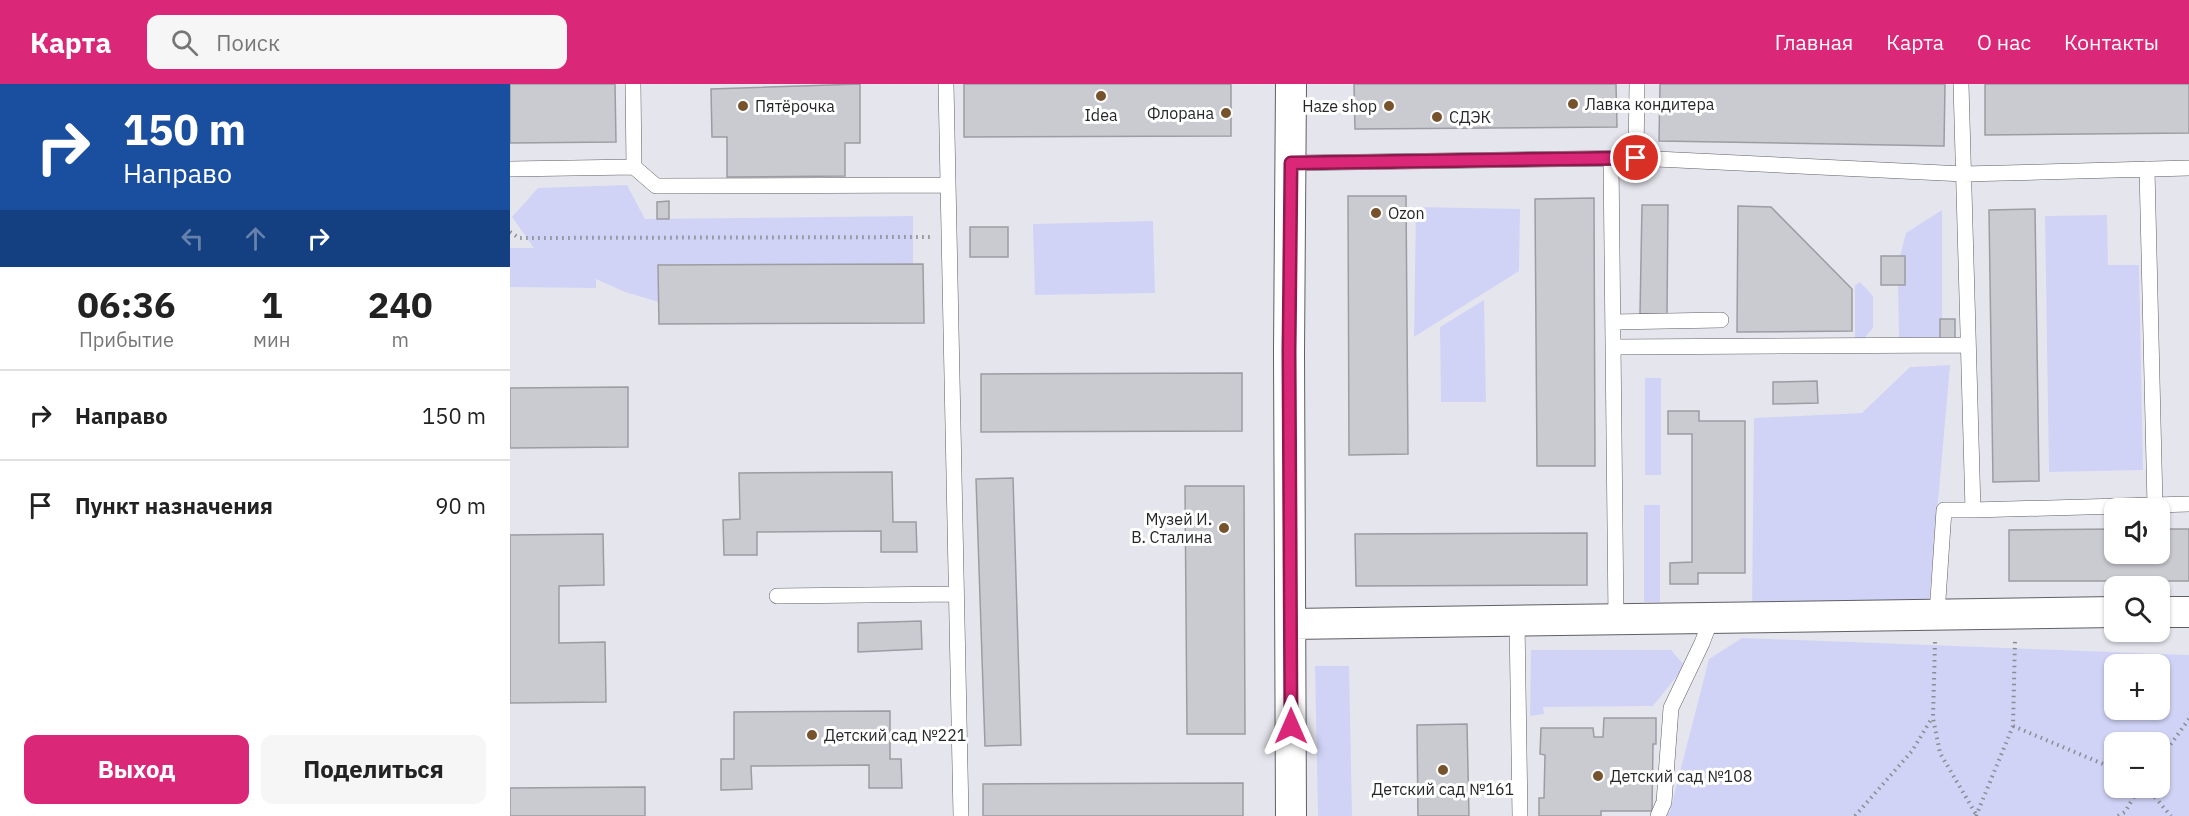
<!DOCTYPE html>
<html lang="ru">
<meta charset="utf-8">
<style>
body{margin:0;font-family:"IBM Plex Sans",sans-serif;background:#f6f6f6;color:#222;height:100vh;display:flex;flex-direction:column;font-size:22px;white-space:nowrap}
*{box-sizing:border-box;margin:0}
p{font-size:20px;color:#767676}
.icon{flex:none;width:33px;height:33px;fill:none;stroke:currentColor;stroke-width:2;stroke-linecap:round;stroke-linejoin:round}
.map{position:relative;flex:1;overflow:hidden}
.details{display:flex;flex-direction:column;background:#fff;width:510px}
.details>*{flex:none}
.top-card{background:#1a4fa0;color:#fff;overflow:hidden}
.buttons{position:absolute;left:1594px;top:414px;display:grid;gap:12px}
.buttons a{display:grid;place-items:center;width:66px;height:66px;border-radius:12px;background:#fff;box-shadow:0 2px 4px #0004;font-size:30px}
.pin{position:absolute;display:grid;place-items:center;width:51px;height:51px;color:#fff;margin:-26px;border:3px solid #fff;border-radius:50%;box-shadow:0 2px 6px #0007}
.me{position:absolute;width:66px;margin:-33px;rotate:0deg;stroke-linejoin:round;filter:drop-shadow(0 0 4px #0008)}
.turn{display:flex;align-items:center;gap:21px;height:126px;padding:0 24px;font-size:27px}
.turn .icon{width:78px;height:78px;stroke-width:2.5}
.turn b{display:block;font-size:42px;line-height:51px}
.lanes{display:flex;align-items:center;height:57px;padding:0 24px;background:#0003;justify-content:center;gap:30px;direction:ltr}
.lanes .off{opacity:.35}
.eta{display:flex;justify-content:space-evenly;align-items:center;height:102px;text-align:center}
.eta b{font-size:36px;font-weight:700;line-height:42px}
.primary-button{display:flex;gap:12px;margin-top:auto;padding:12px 24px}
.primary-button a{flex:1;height:69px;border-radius:12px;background:#db2777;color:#fff;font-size:24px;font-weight:700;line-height:69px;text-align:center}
.primary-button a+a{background:#f6f6f6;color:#222}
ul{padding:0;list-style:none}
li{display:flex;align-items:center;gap:18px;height:90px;padding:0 24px;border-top:2px solid #e0e0e0}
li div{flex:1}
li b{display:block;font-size:22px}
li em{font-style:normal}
header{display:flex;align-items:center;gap:36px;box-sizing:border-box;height:84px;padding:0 30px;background:#db2777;color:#fff}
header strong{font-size:28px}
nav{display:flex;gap:33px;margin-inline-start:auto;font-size:21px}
.search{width:420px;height:54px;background:#f6f6f6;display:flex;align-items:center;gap:15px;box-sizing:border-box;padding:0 21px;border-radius:12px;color:#767676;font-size:22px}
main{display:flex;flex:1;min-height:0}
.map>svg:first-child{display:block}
.green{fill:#d1d3f6;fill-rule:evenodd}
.building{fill:#cacad1;stroke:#9c9ca2;stroke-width:1.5}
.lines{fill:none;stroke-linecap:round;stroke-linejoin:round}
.lane-casing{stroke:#5f5f65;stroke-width:16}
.street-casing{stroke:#5f5f65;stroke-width:32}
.path{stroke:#8b8c91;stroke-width:4;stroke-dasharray:1.5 4.5;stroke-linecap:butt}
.lane{stroke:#fff;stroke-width:15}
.street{stroke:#fff;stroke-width:30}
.route-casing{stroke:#8e194d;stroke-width:15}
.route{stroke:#db2777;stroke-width:10}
.poi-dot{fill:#76532c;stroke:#fff;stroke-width:2}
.labels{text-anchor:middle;stroke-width:6;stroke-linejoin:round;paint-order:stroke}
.poi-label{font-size:16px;fill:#262729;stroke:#fff;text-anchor:start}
</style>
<header>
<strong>Карта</strong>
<div class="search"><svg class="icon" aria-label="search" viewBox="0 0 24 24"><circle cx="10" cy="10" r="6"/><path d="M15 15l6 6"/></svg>Поиск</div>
<nav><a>Главная</a><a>Карта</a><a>О нас</a><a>Контакты</a></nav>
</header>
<main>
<section class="details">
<div class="top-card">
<div class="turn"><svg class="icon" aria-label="right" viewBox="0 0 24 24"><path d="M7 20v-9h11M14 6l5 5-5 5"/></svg><div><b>150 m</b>Направо</div></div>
<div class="lanes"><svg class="icon off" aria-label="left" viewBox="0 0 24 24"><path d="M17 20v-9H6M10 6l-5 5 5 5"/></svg><svg class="icon off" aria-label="ahead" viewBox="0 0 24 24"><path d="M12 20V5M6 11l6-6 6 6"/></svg><svg class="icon" aria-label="right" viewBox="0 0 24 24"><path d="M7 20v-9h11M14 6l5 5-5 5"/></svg></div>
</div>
<div class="eta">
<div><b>06:36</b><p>Прибытие</p></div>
<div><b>1</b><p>мин</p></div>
<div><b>240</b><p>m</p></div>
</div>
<ul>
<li><svg class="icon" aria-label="right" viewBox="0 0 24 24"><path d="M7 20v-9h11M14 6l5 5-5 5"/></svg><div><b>Направо</b></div><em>150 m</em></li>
<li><svg class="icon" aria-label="arrive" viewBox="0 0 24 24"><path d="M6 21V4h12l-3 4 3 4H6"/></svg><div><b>Пункт назначения</b></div><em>90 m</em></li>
</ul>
<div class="primary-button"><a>Выход</a><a>Поделиться</a></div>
</section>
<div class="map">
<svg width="1679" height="732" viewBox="0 0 1679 732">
<rect width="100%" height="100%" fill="#e5e6ed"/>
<path class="green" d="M117,101L135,135L403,132V180L149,218L115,208L86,195V204L0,203V164H24L2,133L28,104Z
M906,123L1010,125L1009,187L904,253Z
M1432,126V235L1430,236V255H1389L1388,201L1395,200V172H1390L1396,149Z
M1597,131L1598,181H1629L1633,386L1539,388L1535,132Z
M643,137L645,209L525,211L523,140Z
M1350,198L1363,212V244L1351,258L1345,254V201Z
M974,216L976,318H931L930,243Z
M1440,281L1419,521L1242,528L1244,334L1352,329L1400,283Z
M1135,294H1151V391H1135Z
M1134,421H1150V518H1134Z
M1232,554L1679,571V732H1156L1160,727L1199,575ZM1605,580H1650V626H1605ZM1605,658H1650V704H1605Z
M1021,566H1161L1175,582L1143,622L1033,623L1034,630L1020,632Z
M805,582H839L842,732H808Z"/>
<path class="building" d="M0,0H105L106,58L0,59Z
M350,0V59H335V92L217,93V53H202L201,5Z
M454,0H721V52L454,53Z
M844,0H1106L1107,43L845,45Z
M1150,0H1435L1434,62L1149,57Z
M1475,0H1679V49L1475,51Z
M838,112H896L898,370L839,371Z
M1084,114L1085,382H1027L1025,115Z
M159,117V135H147V118Z
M1132,121H1158L1157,230H1130Z
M1228,122L1261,123L1342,205V247L1227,248Z
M1525,125L1529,397L1483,398L1479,126Z
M460,143H498V173H460Z
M1371,172H1395V201H1371Z
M413,180L414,239L149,240L148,181Z
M1430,235H1445V255H1430Z
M732,289V347L471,348V290Z
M1307,297L1308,319L1263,320V298Z
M118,303V363L0,364V304Z
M1158,327H1189V337H1235V489H1188V500H1160V479L1182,478V350H1158Z
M382,388L383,438H406L407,468H371V447L247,448V471H214L213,436L230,435L229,389Z
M503,394L511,661L475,662L466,395Z
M675,402H734L735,650H677Z
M1605,445V470H1650V445H1679V497H1499V446Z
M1077,449V501L846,502L845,450Z
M93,450L94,501L49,502V559L95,558L96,618L0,619V451Z
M411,537L412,565L348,568V539Z
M380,627V675H391L392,704H359V681L241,682L242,705L211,706V675H224V628Z
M1094,634H1146V660H1143L1142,727H1091V732H1029V714H1034L1035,671L1030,670L1031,644H1083L1084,653H1093Z
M957,640L959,732H908L907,641Z
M733,699V732H473V700Z
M135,703V732H0V704Z"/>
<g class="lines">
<defs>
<path id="lane" d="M123,0L124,83
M436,0L451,732
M1126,74L1127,0
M1101,75L1106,535
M781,79L1126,74L1454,90L1679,84
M0,85L124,83L146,102L438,101
M1637,85L1645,421L1679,420
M1103,238L1211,236
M1104,263L1458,261
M1463,426L1645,421
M267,512L446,510
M1427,530L1434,426H1463L1451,0
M1007,536L1010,732
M1148,732L1154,718L1161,624L1192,559L1202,533"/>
<path id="street" d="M1650,528H1679
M781,540L1605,528
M781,732L779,268L781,0"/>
</defs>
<use href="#lane" class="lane-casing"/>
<use href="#street" class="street-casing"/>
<path class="path" d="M0,148L9,154L421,153
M1425,558L1423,634L1430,669L1467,732
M1503,642L1605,685
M1650,675L1679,635
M1637,704L1661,732
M1345,732L1402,667L1422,634
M1466,732L1503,642L1505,556
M1608,732L1615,728L1629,704"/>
<use href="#lane" class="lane"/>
<use href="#street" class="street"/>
</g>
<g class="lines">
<defs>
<path id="route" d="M781,642L779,268L781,79L1126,74"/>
</defs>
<use href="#route" class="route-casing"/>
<use href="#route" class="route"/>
</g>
<g class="poi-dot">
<circle cx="591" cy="12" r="6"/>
<circle cx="1063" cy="20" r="6"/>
<circle cx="233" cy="22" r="6"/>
<circle cx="879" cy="22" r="6"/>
<circle cx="716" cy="29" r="6"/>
<circle cx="927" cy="33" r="6"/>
<circle cx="866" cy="129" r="6"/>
<circle cx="714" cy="444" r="6"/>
<circle cx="302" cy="651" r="6"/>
<circle cx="933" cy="686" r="6"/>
<circle cx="1088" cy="692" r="6"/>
</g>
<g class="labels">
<g class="poi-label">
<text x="1075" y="26">Лавка кондитера</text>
<text x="245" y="28">Пятёрочка</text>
<text x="867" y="28" text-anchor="end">Haze shop</text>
<text x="704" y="35" text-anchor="end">Флорана</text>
<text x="591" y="37" text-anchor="middle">Idea</text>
<text x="939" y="39">СДЭК</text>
<text x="878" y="135">Ozon</text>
<text x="702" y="441" text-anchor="end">Музей И.<tspan x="702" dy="18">В. Сталина</tspan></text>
<text x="314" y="657">Детский сад №221</text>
<text x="1100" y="698">Детский сад №108</text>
<text x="933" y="711" text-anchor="middle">Детский сад №161</text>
</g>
</g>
</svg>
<div class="buttons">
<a><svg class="icon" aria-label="sound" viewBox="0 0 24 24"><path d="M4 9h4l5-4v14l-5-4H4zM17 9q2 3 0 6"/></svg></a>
<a><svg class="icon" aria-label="search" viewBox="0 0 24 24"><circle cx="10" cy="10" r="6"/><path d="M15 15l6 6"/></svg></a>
<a>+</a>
<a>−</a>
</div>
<div class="pin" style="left:1126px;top:74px;background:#d93025"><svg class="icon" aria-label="arrive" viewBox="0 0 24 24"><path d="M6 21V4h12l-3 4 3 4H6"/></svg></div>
<svg class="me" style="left:781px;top:642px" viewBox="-20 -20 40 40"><path d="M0-17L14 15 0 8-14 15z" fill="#db2777" stroke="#fff" stroke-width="4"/></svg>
</div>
</main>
